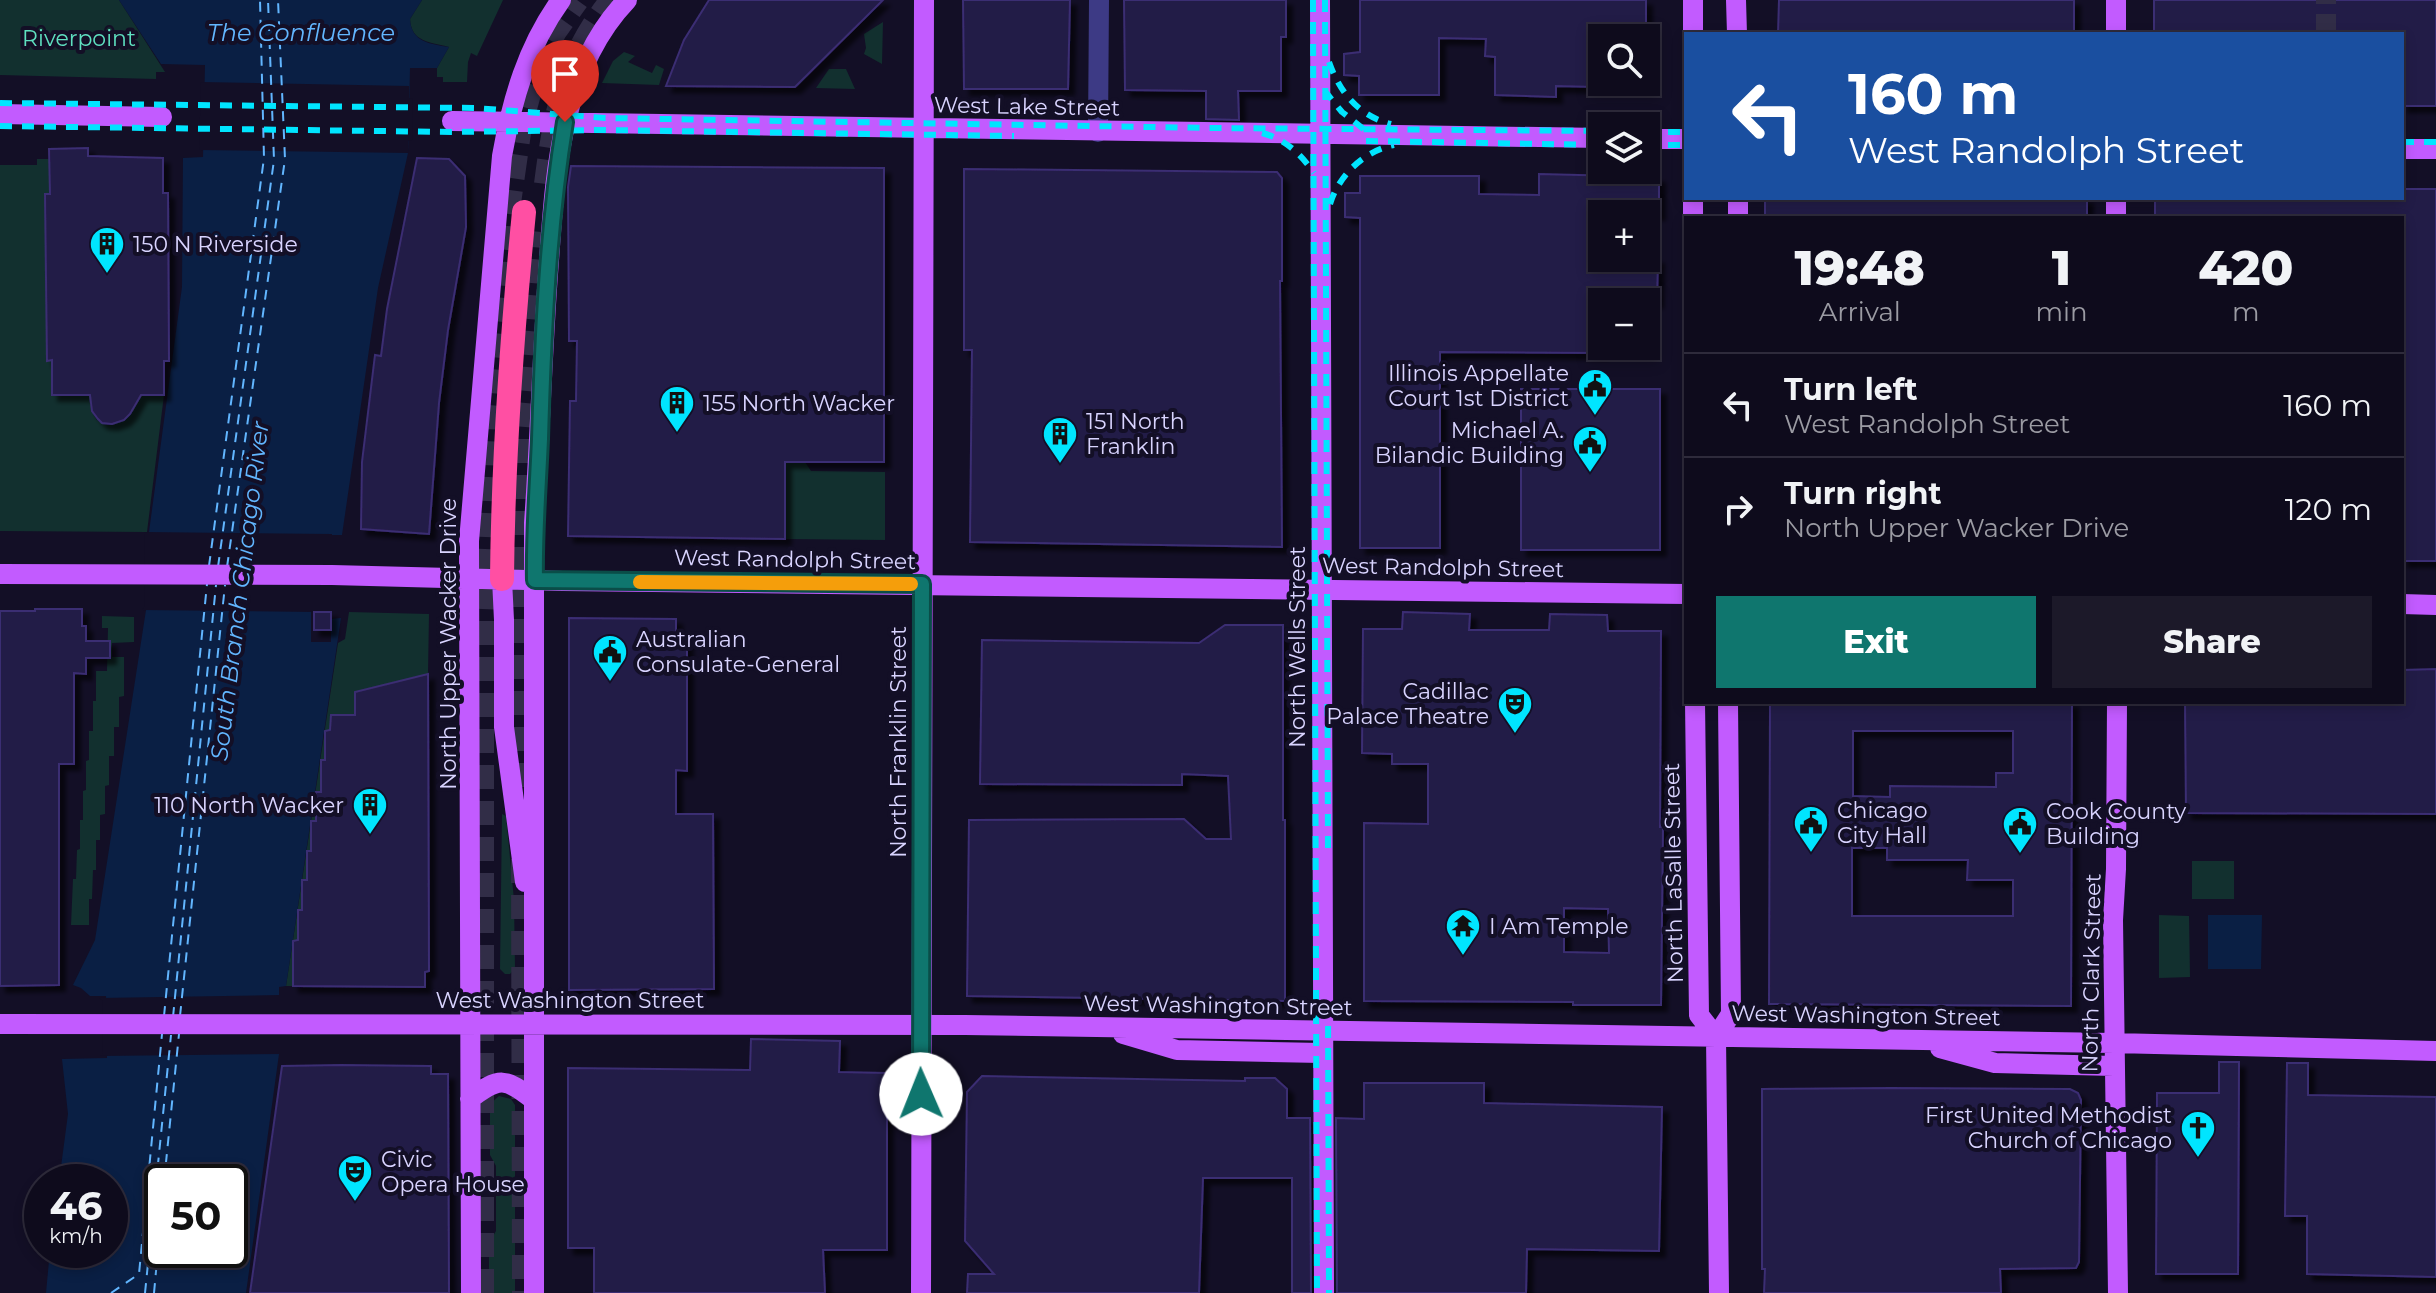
<!DOCTYPE html>
<meta charset="utf-8">
<style>
body{margin:0;font-family:Montserrat,sans-serif;background:#1c1929;color:#f1f3f6;height:100vh;display:flex;flex-direction:column;font-size:30px;white-space:nowrap}
*{box-sizing:border-box;margin:0}
p{font-size:26px;color:#9b9ba3}
.icon{flex:none;width:44px;height:44px;fill:none;stroke:currentColor;stroke-width:2;stroke-linecap:round;stroke-linejoin:round}
.map{position:relative;flex:1;overflow:hidden}
.side{position:absolute;left:1684px;top:216px;width:720px;height:488px;display:flex;flex-direction:column;background:#0e0b1c;border-radius:0px;box-shadow:0 4px 12px #0003,0 0 0 2px #2e2b3b}
.side>*{flex:none}
.hud{position:absolute;left:1684px;top:32px;width:720px;height:168px;border-radius:0px;box-shadow:0 4px 12px #0003,0 0 0 2px #2e2b3b;background:#1a4fa0;color:#fff;overflow:hidden}
.controls{position:absolute;left:1588px;top:24px;display:grid;gap:16px}
.controls a{display:grid;place-items:center;width:72px;height:72px;border-radius:0px;background:#0e0b1c;box-shadow:0 4px 12px #0003,0 0 0 2px #2e2b3b;font-size:40px}
.speed{position:absolute;left:24px;top:1164px;display:flex;gap:16px;font-size:40px;font-weight:700;text-align:center}
.speed>*{display:grid;place-content:center;width:104px;height:104px;border-radius:50%;background:#0e0b1c;box-shadow:0 4px 12px #0003,0 0 0 2px #2e2b3b;line-height:1}
.speed small{font-size:20px;font-weight:400}
.speed .limit{border:4px solid #111;border-radius:12px;background:#fff;color:#111}
.pin{position:absolute;display:grid;place-items:center;width:68px;height:68px;color:#fff;margin:-82px -34px;border-radius:50% 50% 50% 0;rotate:-45deg;box-shadow:0 0 8px #0007}
.pin .icon{rotate:45deg}
.me{position:absolute;width:88px;margin:-44px;rotate:359deg;stroke-linejoin:round;filter:drop-shadow(0 0 6px #0008)}
.turn{display:flex;align-items:center;gap:28px;height:168px;padding:0 32px;font-size:36px}
.turn .icon{width:104px;height:104px;stroke-width:2.5}
.turn b{display:block;font-size:56px;line-height:68px}
.eta{display:flex;justify-content:space-evenly;align-items:center;height:136px;text-align:center}
.eta b{font-size:48px;font-weight:800;line-height:56px}
.button{display:flex;gap:16px;margin-top:auto;padding:16px 32px}
.button a{flex:1;height:92px;border-radius:0px;background:#0f766e;color:#fff;font-size:32px;font-weight:800;line-height:92px;text-align:center}
.button a+a{background:#1c1929;color:#f1f3f6}
ul{padding:0;list-style:none}
li{display:flex;align-items:center;gap:24px;height:104px;padding:0 32px;border-top:2px solid #2e2b3b}
li div{flex:1}
li b{display:block;font-size:30px}
li em{font-style:normal}
.map>svg:first-child{display:block}
.green{fill:#12302f}
.water{fill:#0a1f44;fill-rule:evenodd}
.pier{fill:#130f26}
.lines{fill:none;stroke-linecap:round;stroke-linejoin:round}
.ferry{stroke:#62b6ff;stroke-width:2;stroke-dasharray:10 8;stroke-linecap:butt}
.building{fill:#241b47;stroke:#3b2d73;stroke-width:2;fill-rule:evenodd;filter:url(#shadow)}
.minor-tunnel{stroke:#312d47;stroke-width:20;stroke-dasharray:20 10;stroke-linecap:butt}
.highway-tunnel{stroke:#312d47;stroke-width:24;stroke-dasharray:24 12;stroke-linecap:butt}
.minor{stroke:#3d3a85;stroke-width:20}
.major{stroke:#c25bff;stroke-width:20}
.highway{stroke:#ff4fa3;stroke-width:24}
.rail{stroke:#00e5ff;stroke-width:6;stroke-dasharray:12 10;stroke-linecap:butt}
.route-casing{stroke:#0a4d48;stroke-width:20}
.route{stroke:#0f766e;stroke-width:14}
.slow{stroke:#f59e0b;stroke-width:14}
.labels{text-anchor:middle;stroke-width:8;stroke-linejoin:round;paint-order:stroke}
.park-label{font-size:22px;fill:#5fe0c0;stroke:#130f26}
.street-label{font-size:22px;fill:#d9d4ff;stroke:#130f26}
.poi-label{font-size:22px;fill:#d9d4ff;stroke:#130f26;text-anchor:start}
.water-label{font-size:24px;font-style:italic;fill:#62b6ff;stroke:#130f26}
</style>
<div class="map">
<svg width="2436" height="1293" viewBox="0 0 2436 1293">
<defs>
<filter id="shadow"><feDropShadow dx="6" dy="6" stdDeviation="2" flood-color="#0009"/></filter>
</defs>
<rect width="100%" height="100%" fill="#130f26"/>
<path class="green" d="M0,0H119L165,72H156V79L0,75Z
M422,0H503L477,56L471,53L468,62L467,82H443V77H437V68L449,47C430,42 411,42 410,19Z
M883,22L882,64L864,54L866,48L864,34Z
M624,52L635,56L628,62L652,73L656,65L664,69L659,85L602,83L613,61Z
M829,69H846L855,89L816,88Z
M37,159H49L50,194L45,195L47,358V360H52V395H90C91,441 126,427 141,395H164L147,532L0,531V165H37Z
M786,392L805,462L811,471L885,472V540L785,539Z
M349,612L429,614L428,674L355,692V715L298,986H286L338,643L345,639Z
M102,616L134,617V642L112,643V657H124V696L119,697V727H114V756H109V785L105,786V814L100,815V840H96V870H93L92,899H89V925H71L73,879H76L77,850L80,849V820H83V791L86,790V761L89,760V731H93V701H96V671H107L108,628H102Z
M502,814L506,816L514,900L515,968L510,974H505L500,969Z
M2192,861H2234V899H2192Z
M2159,915L2189,916L2190,977L2159,978Z
M499,1096L511,1099L515,1105V1293H489V1243L496,1231V1166L490,1155V1104Z"/>
<path class="water" d="M119,0H422L410,19C411,42 430,44 449,47L437,68H410L408,153L378,288L342,535H311V642H331V619L341,618L286,986L279,987V1054L246,1293H46L50,1250L62,1253L65,1250H110V1182H59L68,1114L62,1059L107,1058L106,996H90L81,988L73,985L95,940L146,610H148L149,532L182,287L183,158L203,157L205,65L161,64ZM162,1182H230V1250H162Z
M2208,915H2262L2261,969H2208Z"/>
<path class="pier" d="M201,82L409,86V98L413,99L412,140L408,141V153L199,150Z
M145,532L332,534V538H315V612L142,610L144,607Z
M281,995V1054L100,1056L103,1055L102,1000L99,998Z"/>
<g class="lines">
<path class="ferry" d="M209,566L264,158L260,0
M218,567L274,160L268,0
M227,567L285,159L278,0
M164,1016L207,584
M180,1016L225,585
M173,1017L216,585
M164,1182L179,1034
M111,1293L139,1274L162,1034
M145,1293L171,1035
M154,1293L162,1206"/>
</g>
<path class="building" d="M709,0H883L795,87L666,86L684,40Z
M963,0H1070L1068,89H964Z
M1124,0H1286V37H1281V91H1238L1239,120L1206,119V91L1125,90Z
M1360,0H1646V38H1602V77H1596V87L1556,86V97L1495,95V57L1485,56L1486,39L1439,38V95H1359V76L1344,75V54L1360,52Z
M1779,0H2074V34H1778Z
M2154,0H2436V106H2402V34H2154Z
M88,148V156L163,158V193H168L169,361H164V395H141L130,414L124,420L112,424L102,423L98,419L92,411L90,395H52V360L47,361L45,194H50L49,149Z
M417,158L449,159L465,176L466,227L448,330L439,403L429,534L361,529L362,462L375,355L381,356L387,309Z
M571,166L884,168V462H785V539L568,536L570,401H576L577,341H569L568,187Z
M964,169L1277,172L1282,178V281H1280L1282,547L970,542L972,350H964Z
M1539,174L1659,177V214H1602V258H1658L1657,302H1602V353L1440,352V548H1360V218L1345,217V193H1360V176H1479V194L1539,195Z
M2402,189H2436V561H2402V218H2155V198H2402Z
M1765,198H2087V218H1765Z
M1521,389H1660V550H1521Z
M35,609H82V626H86V641H110V658H86V674L74,673V764H59V985L0,986V611H35Z
M314,612H331V630H314Z
M1403,612L1470,614L1469,630H1549L1550,614L1607,615L1608,631H1661L1660,827H1663L1661,1005H1573V1002L1364,1001V823L1428,824V764H1392V754L1362,753L1363,629H1402ZM1564,908L1608,909L1609,953L1564,952Z
M569,618L676,619V640H687V771L676,770V814H713L714,989L569,990Z
M1225,625H1283V820H1285V1001L967,996L969,820L1184,819L1206,839H1231L1228,776L1182,774V785L980,784L982,640L1199,643Z
M2436,669V814L2186,813L2185,702H2402V670Z
M428,674L429,971L425,972V987L293,986V941L298,940V910H302V880H307V851H311V821H316V792H321V760H325V731L330,730L331,715H355V692Z
M1770,702H2072L2071,1006L1769,1004ZM1853,731H2013V773H1996V787L1890,786V797L1853,796ZM1852,848H1887V860H1968L1967,880H2013V916H1852Z
M751,1039L840,1041L839,1072L887,1073V1250H823L825,1293H594V1248H568V1068L750,1070Z
M2219,1062H2239L2238,1274H2156L2157,1093H2219Z
M2287,1063H2308V1095L2436,1097V1277L2307,1274V1216H2285Z
M341,1065L431,1066V1074H448L449,1293H250L282,1066Z
M982,1076L1245,1081V1078H1275L1287,1089V1118H1310L1311,1293H1292V1178H1203L1199,1293H967L968,1274H994L965,1241L967,1092Z
M1364,1083H1484V1103L1662,1107L1659,1251L1527,1249L1526,1293H1337L1336,1118L1364,1119Z
M1890,1088L2070,1089L2078,1093L2081,1100L2079,1262L2076,1268L2000,1269L2001,1293H1764L1765,1269H1762V1089Z"/>
<g class="lines">
<path class="minor-tunnel" d="M2326,34V0"/>
<path class="highway-tunnel" d="M546,184C555,112 566,58 612,0
M523,823L525,429L542,232
M523,859L524,1293
M482,1293V618L490,425L509,203L520,126L536,69L555,31L577,0"/>
<path class="minor" d="M1098,132L1099,0"/>
<path class="major" d="M1320,0L1324,1293
M1736,0L1737,34
M1693,34V0
M2116,34V0
M0,114L162,117
M452,121L1602,138
M1646,139H1686
M2402,149H2436
M1693,198V218
M1738,218V198
M2116,218V198
M0,574L332,575L563,581L1686,594
M502,579L504,620V727L525,882
M2402,604L2436,605
M1695,702L1699,1015L1716,1037
M2117,702L2116,869L2113,920L2118,1293
M0,1024L965,1025L2114,1043L2436,1051
M1123,1034L1177,1050L1322,1053
M1940,1048L1995,1063L2114,1066
M470,1099C500,1076 505,1078 534,1100
M471,1293L469,541L502,156C512,100 527,47 561,0
M534,1293V523C540,440 542,357 548,274C555,180 558,72 627,0
M921,1293L924,0
M1719,1293L1716,1037L1731,1014L1728,702"/>
<path class="highway" d="M502,579C503,456 512,335 524,212"/>
<path class="rail" d="M1313,0L1317,1293
M1325,0L1328,852
M1329,62C1340,93 1359,116 1391,124
M1324,90L1342,112L1366,131
M0,103L475,108L605,118L1211,128L1602,131
M0,126L452,132L603,130L1014,136
M1646,132H1686
M1262,133C1285,139 1301,154 1314,173
M1366,141L1602,145
M2402,142H2436
M1646,145H1686
M1330,204C1339,175 1364,151 1394,145
M1328,1004L1329,1293"/>
</g>
<g class="lines">
<defs>
<path id="route" d="M565,122C548,227 543,333 540,439C538,486 534,533 535,580L922,584L921,1094"/>
</defs>
<use href="#route" class="route-casing"/>
<use href="#route" class="route"/>
<path class="slow" d="M640,582L911,584"/>
</g>
<defs>
<symbol id="building-pin" viewBox="-11 -11 22 30"><path d="M0 17L-7.5 6A9.5 9.5 0 1 1 7.5 6Z" fill="#00e5ff" stroke="#130f26"/><path d="M-4-6H4V6H1V3H-1V6H-4ZM-2.5-4.3h1.7v1.8h-1.7ZM.8-4.3h1.7v1.8H.8ZM-2.5-1h1.7V.8h-1.7ZM.8-1h1.7V.8H.8Z" fill="#111"/></symbol>
<symbol id="civic-pin" viewBox="-11 -11 22 30"><path d="M0 17L-7.5 6A9.5 9.5 0 1 1 7.5 6Z" fill="#00e5ff" stroke="#130f26"/><path d="M-.6-6.5H3V-4.5H.6V-3L4-1V1h2V6H-6V1h2V-1L-.6-3ZM-1.2 2.5V6h2.4V2.5Z" fill="#111"/></symbol>
<symbol id="theatre-pin" viewBox="-11 -11 22 30"><path d="M0 17L-7.5 6A9.5 9.5 0 1 1 7.5 6Z" fill="#00e5ff" stroke="#130f26"/><path d="M-5-5.5Q0-4 5-5.5V0Q5 5 0 6Q-5 5-5 0ZM-3.3-2.5H-1v1.5H-3.3ZM1-2.5H3.3v1.5H1ZM-2.8 1Q0 5.5 2.8 1Z" fill="#111"/></symbol>
<symbol id="temple-pin" viewBox="-11 -11 22 30"><path d="M0 17L-7.5 6A9.5 9.5 0 1 1 7.5 6Z" fill="#00e5ff" stroke="#130f26"/><path d="M0-6L5-2H3V0L6.5 2.5H4V6H1.5V3h-3V6H-4V2.5H-6.5L-3 0V-2H-5Z" fill="#111"/></symbol>
<symbol id="church-pin" viewBox="-11 -11 22 30"><path d="M0 17L-7.5 6A9.5 9.5 0 1 1 7.5 6Z" fill="#00e5ff" stroke="#130f26"/><path d="M-1.2-6h2.4v3.5h3.3v2.4h-3.3V6h-2.4V-.1h-3.3v-2.4h3.3Z" fill="#111"/></symbol>
</defs>
<g fill-rule="evenodd">
<use href="#building-pin" x="87" y="224" width="40" height="54"/>
<use href="#civic-pin" x="1575" y="366" width="40" height="54"/>
<use href="#building-pin" x="657" y="383" width="40" height="54"/>
<use href="#building-pin" x="1040" y="414" width="40" height="54"/>
<use href="#civic-pin" x="1570" y="423" width="40" height="54"/>
<use href="#civic-pin" x="590" y="632" width="40" height="54"/>
<use href="#theatre-pin" x="1495" y="684" width="40" height="54"/>
<use href="#building-pin" x="350" y="785" width="40" height="54"/>
<use href="#civic-pin" x="1791" y="803" width="40" height="54"/>
<use href="#civic-pin" x="2000" y="804" width="40" height="54"/>
<use href="#temple-pin" x="1443" y="906" width="40" height="54"/>
<use href="#church-pin" x="2178" y="1108" width="40" height="54"/>
<use href="#theatre-pin" x="335" y="1152" width="40" height="54"/>
</g>
<g class="labels">
<g class="park-label">
<text x="79" y="46">Riverpoint</text>
</g>
<g class="street-label">
<text transform="translate(1027 106) rotate(1)" y="8">West Lake Street</text>
<text transform="translate(795 559) rotate(1)" y="8">West Randolph Street</text>
<text transform="translate(1443 567) rotate(1)" y="8">West Randolph Street</text>
<text transform="translate(448 644) rotate(-90)" y="8">North Upper Wacker Drive</text>
<text transform="translate(1297 647) rotate(-90)" y="8">North Wells Street</text>
<text transform="translate(898 742) rotate(-90)" y="8">North Franklin Street</text>
<text transform="translate(1673 873) rotate(-91)" y="8">North LaSalle Street</text>
<text transform="translate(2091 973) rotate(-89)" y="8">North Clark Street</text>
<text x="570" y="1008">West Washington Street</text>
<text transform="translate(1218 1005) rotate(1)" y="8">West Washington Street</text>
<text transform="translate(1866 1015) rotate(1)" y="8">West Washington Street</text>
</g>
<g class="poi-label">
<text x="133" y="252">150 N Riverside</text>
<text x="1569" y="381" text-anchor="end">Illinois Appellate<tspan x="1569" dy="25">Court 1st District</tspan></text>
<text x="703" y="411">155 North Wacker</text>
<text x="1086" y="429">151 North<tspan x="1086" dy="25">Franklin</tspan></text>
<text x="1564" y="438" text-anchor="end">Michael A.<tspan x="1564" dy="25">Bilandic Building</tspan></text>
<text x="636" y="647">Australian<tspan x="636" dy="25">Consulate-General</tspan></text>
<text x="1489" y="699" text-anchor="end">Cadillac<tspan x="1489" dy="25">Palace Theatre</tspan></text>
<text x="344" y="813" text-anchor="end">110 North Wacker</text>
<text x="1837" y="818">Chicago<tspan x="1837" dy="25">City Hall</tspan></text>
<text x="2046" y="819">Cook County<tspan x="2046" dy="25">Building</tspan></text>
<text x="1489" y="934">I Am Temple</text>
<text x="2172" y="1123" text-anchor="end">First United Methodist<tspan x="2172" dy="25">Church of Chicago</tspan></text>
<text x="381" y="1167">Civic<tspan x="381" dy="25">Opera House</tspan></text>
</g>
<g class="water-label">
<text x="301" y="41">The Confluence</text>
<text transform="translate(240 591) rotate(-83)" y="8">South Branch Chicago River</text>
</g>
</g>
</svg>
<div class="controls">
<a><svg class="icon" aria-label="search" viewBox="0 0 24 24"><circle cx="10" cy="10" r="6"/><path d="M15 15l6 6"/></svg></a>
<a><svg class="icon" aria-label="layers" viewBox="0 0 24 24"><path d="M12 4l9 5-9 5-9-5zM3 14l9 5 9-5"/></svg></a>
<a>+</a>
<a>−</a>
</div>
<div class="speed"><div>46<small>km/h</small></div><div class="limit">50</div></div>
<div class="pin" style="left:565px;top:122px;background:#d93025"><svg class="icon" aria-label="arrive" viewBox="0 0 24 24"><path d="M6 21V4h12l-3 4 3 4H6"/></svg></div>
<svg class="me" style="left:921px;top:1094px" viewBox="-20 -20 40 40"><circle r="19" fill="#fff"/><path d="M0-13L10 11 0 6-10 11z" fill="#0f766e"/></svg>
<div class="hud">
<div class="turn"><svg class="icon" aria-label="left" viewBox="0 0 24 24"><path d="M17 20v-9H6M10 6l-5 5 5 5"/></svg><div><b>160 m</b>West Randolph Street</div></div>
</div>
<section class="side">
<div class="eta">
<div><b>19:48</b><p>Arrival</p></div>
<div><b>1</b><p>min</p></div>
<div><b>420</b><p>m</p></div>
</div>
<ul>
<li><svg class="icon" aria-label="left" viewBox="0 0 24 24"><path d="M17 20v-9H6M10 6l-5 5 5 5"/></svg><div><b>Turn left</b><p>West Randolph Street</p></div><em>160 m</em></li>
<li><svg class="icon" aria-label="right" viewBox="0 0 24 24"><path d="M7 20v-9h11M14 6l5 5-5 5"/></svg><div><b>Turn right</b><p>North Upper Wacker Drive</p></div><em>120 m</em></li>
</ul>
<div class="button"><a>Exit</a><a>Share</a></div>
</section>
</div>
